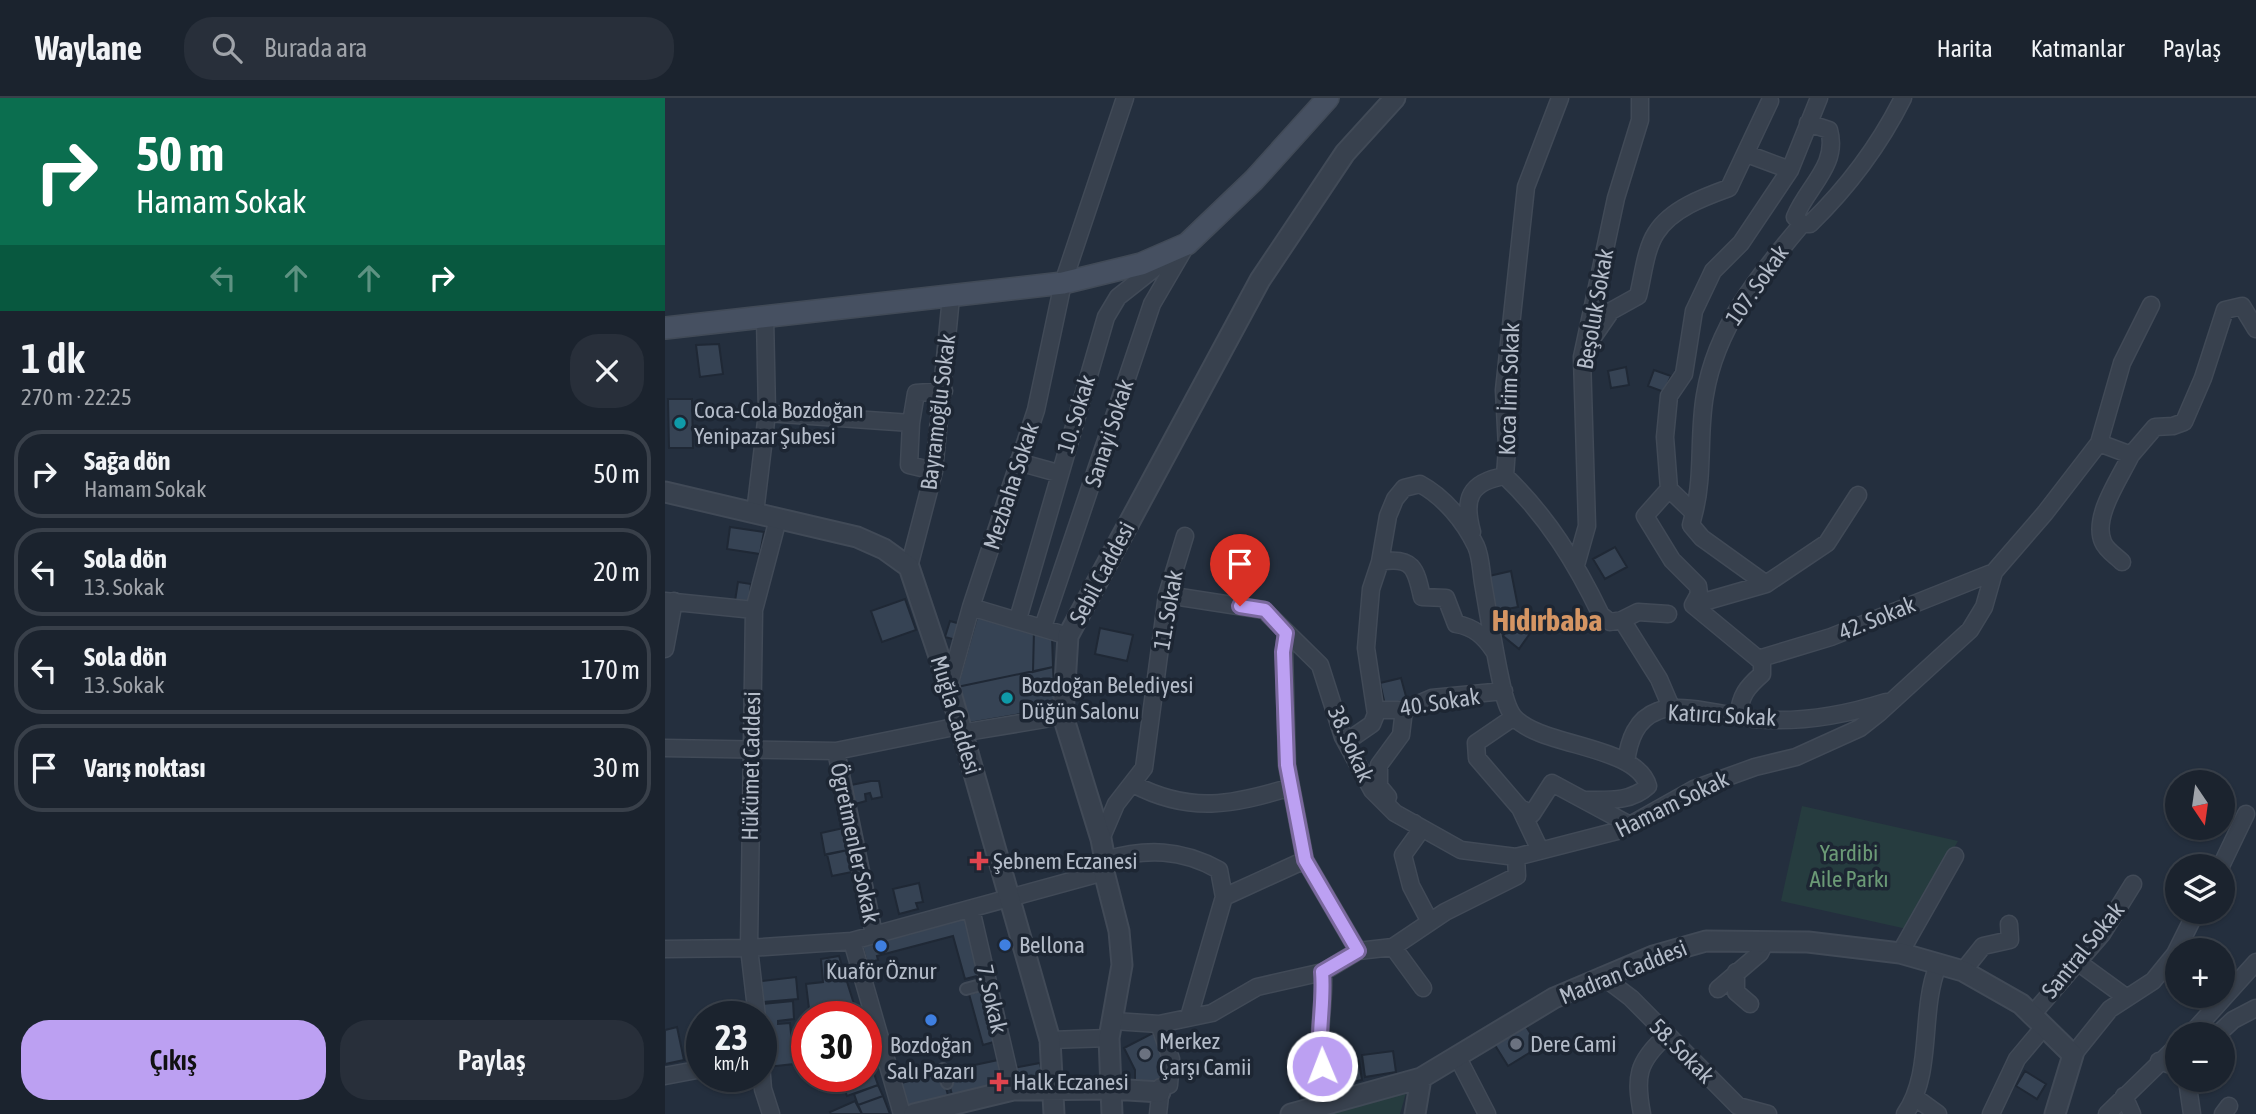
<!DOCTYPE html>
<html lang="tr">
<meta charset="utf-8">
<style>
body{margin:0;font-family:"Asap Condensed",sans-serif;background:#282f3a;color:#f1f3f6;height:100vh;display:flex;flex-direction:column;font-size:26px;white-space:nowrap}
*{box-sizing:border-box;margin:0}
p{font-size:23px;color:#a0a4aa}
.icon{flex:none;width:38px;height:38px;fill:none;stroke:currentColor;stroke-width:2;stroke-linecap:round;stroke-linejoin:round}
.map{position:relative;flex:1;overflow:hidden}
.details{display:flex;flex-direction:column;background:#1b232e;width:665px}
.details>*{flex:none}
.hud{background:#0b6e4f;color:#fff;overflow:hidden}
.needle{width:46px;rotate:167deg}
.fabs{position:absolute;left:1500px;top:672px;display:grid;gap:14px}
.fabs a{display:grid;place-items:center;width:70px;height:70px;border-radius:50%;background:#1b232e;box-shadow:0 2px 5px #0004,0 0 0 2px #39404a;font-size:35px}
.speed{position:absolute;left:21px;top:903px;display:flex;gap:14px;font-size:35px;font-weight:700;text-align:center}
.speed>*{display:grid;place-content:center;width:91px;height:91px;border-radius:50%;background:#1b232e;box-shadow:0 2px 5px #0004,0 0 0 2px #39404a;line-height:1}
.speed small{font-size:18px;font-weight:400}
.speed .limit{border:10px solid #d22;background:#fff;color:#111}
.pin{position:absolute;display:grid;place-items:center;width:60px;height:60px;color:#fff;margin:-72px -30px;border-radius:50% 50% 50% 0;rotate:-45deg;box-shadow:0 0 7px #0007}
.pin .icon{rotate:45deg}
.me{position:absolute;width:77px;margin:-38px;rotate:359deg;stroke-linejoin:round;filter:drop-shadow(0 0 5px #0008)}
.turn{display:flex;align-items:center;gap:24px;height:147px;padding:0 21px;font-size:32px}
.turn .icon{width:91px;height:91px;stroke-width:2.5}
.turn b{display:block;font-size:49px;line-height:60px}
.lanes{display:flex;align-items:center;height:66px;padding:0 21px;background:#0003;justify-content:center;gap:35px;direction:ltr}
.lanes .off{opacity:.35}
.round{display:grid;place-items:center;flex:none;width:74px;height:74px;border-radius:28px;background:#282f3a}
.head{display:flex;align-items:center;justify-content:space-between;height:119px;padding:0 21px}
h1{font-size:42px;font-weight:600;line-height:52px}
.action{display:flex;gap:14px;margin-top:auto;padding:14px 21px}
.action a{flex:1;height:80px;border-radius:28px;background:#bca0f2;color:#111;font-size:28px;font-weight:600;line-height:80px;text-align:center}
.action a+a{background:#282f3a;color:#f1f3f6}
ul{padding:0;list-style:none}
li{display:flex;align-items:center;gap:21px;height:88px;margin:0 14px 10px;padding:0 7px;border:4px solid #39404a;border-radius:28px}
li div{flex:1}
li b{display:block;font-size:26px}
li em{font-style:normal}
header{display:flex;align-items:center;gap:42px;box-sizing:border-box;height:98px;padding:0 35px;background:#1b232e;border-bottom:2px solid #39404a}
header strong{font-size:33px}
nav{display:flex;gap:38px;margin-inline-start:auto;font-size:24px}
.search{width:490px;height:63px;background:#282f3a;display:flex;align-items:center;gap:18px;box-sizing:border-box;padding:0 24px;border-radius:28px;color:#a0a4aa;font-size:26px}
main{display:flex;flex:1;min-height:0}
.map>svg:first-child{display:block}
.green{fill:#263c3f}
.building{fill:#364354;stroke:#1f2835;stroke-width:2}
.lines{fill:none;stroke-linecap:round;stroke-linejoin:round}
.pedestrian-casing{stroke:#414a57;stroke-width:14}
.minor-casing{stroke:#414a57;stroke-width:19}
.tertiary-casing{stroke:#414a57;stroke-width:23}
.secondary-casing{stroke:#414a57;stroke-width:24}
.pedestrian{stroke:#38414e;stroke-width:10}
.minor{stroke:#38414e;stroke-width:16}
.tertiary{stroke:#38414e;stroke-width:19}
.secondary{stroke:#465061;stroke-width:21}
.route-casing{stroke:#7a689d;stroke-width:18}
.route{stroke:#bca0f2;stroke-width:12}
.culture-dot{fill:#0f9aa8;stroke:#1d2633;stroke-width:2.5}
.health-dot{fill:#e0444e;stroke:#1d2633;stroke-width:2.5}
.shop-dot{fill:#3f7fe0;stroke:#1d2633;stroke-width:2.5}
.worship-dot{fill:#6b7280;stroke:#1d2633;stroke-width:2.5}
.labels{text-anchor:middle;stroke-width:7;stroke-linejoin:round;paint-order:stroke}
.street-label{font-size:23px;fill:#b4bcc9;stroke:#1d2633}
.poi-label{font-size:23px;fill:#b4bcc9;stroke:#1d2633;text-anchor:start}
.park-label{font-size:23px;fill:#6b9a76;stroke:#1d2633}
.district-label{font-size:30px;font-weight:bold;fill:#d59563;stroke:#1d2633}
</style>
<header>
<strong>Waylane</strong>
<div class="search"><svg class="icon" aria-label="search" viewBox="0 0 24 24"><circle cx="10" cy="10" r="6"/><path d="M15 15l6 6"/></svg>Burada ara</div>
<nav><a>Harita</a><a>Katmanlar</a><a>Paylaş</a></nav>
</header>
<main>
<section class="details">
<div class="hud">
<div class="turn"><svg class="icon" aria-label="right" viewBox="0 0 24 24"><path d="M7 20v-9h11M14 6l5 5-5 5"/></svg><div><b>50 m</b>Hamam Sokak</div></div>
<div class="lanes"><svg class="icon off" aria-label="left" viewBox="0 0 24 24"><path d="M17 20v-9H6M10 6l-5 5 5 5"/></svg><svg class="icon off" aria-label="ahead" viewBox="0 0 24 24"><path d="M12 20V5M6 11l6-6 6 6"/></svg><svg class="icon off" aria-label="ahead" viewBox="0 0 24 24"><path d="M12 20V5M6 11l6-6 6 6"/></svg><svg class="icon" aria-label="right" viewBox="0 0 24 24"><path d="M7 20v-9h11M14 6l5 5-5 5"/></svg></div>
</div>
<div class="head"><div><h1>1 dk</h1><p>270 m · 22:25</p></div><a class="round"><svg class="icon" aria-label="close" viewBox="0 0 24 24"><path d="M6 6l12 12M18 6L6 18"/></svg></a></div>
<ul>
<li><svg class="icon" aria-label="right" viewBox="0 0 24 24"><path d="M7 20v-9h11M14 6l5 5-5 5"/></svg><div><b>Sağa dön</b><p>Hamam Sokak</p></div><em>50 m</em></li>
<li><svg class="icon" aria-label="left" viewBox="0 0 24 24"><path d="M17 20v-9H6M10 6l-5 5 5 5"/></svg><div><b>Sola dön</b><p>13. Sokak</p></div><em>20 m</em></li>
<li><svg class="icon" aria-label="left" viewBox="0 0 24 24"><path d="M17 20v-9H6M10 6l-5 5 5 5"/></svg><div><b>Sola dön</b><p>13. Sokak</p></div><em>170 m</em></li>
<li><svg class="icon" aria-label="arrive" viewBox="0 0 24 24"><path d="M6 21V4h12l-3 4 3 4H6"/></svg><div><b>Varış noktası</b></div><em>30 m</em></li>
</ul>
<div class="action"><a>Çıkış</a><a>Paylaş</a></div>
</section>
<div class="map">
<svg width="1591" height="1016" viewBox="0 0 1591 1016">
<rect width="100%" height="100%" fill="#242f3e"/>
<path class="green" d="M1137,708L1293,743L1242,831L1116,803Z
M743,988L735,1016H655Z"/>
<path class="building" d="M54,246L58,276L35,279L31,247Z
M961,269L964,287L946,290L943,273Z
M989,272L1006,278L999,294L983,288Z
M3,301H27L28,350H4Z
M65,429L99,434L95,456L62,451Z
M950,449L962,469L940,481L928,461Z
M846,473L853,509L831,513L824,478Z
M73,484L86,486L84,504L70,503Z
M240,501L251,532L217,544L206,513Z
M313,516L387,537L388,569L292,589Z
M850,522L866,534L854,551L838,538Z
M285,523L299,527L295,543L280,539Z
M435,530L468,537L462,563L430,556Z
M369,532L387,537L388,569L368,574Z
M388,569L390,610L304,625L292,589Z
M736,580L742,602L720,607L715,585Z
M206,683H214L217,699L207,701L205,695L200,696L201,703L190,706L186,687Z
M183,729L188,751L160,757L156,735Z
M188,751L192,773L167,778L162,756Z
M254,785L258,804L251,805L253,811L234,816L228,791Z
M301,819L316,877L300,881L288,838L212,858L213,862L202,865L197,847Z
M174,858L193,919H145L141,886L158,884L156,861Z
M131,879L133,901L98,904L96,883Z
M322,891L336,942L318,947L304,896Z
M128,903L129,921L113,923V926L125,925L129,966L102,969L97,906Z
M859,925L874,949L843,968L828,944Z
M12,929L19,962L0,966V932Z
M488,935L502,962L501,987L470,986V972L459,950Z
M728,953L731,974L700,979L697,957Z
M338,961L344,989L288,1001L281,973Z
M694,963L697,982L673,987L670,968Z
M375,965L379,984L352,988L348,970Z
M655,969L660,995L635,1000L630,974Z
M207,970L213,987L182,998L176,981L201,978V972Z
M1360,973L1381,986L1372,1001L1351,988Z
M277,975L284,1001L240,1013L232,986Z
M213,987L218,998L193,1007L189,996Z
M218,998L225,1016H197L193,1007Z
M190,1003L197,1016H166L165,1014Z"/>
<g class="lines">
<defs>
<path id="pedestrian" d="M301,891L323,885
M278,971L282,985"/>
<path id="minor" d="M895,0L861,89L839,292L842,350L840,378C882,418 911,465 936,517L945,524L957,522L994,581L1006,609
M1082,56L1125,72
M1137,126L1130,119C1142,89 1174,67 1164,32L1143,25
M926,242L946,213L973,198C978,179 980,152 991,135C1006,111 1039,99 1064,90L1105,3
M102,315L246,325L251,295L279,293
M246,325L244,367L269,373
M1434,345L1466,357L1490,329L1508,328L1519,324L1538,280L1560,212L1577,208L1591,231
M353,364L393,375
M1004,391L1029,415L1026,427L1037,440L1101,486
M90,415L102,315L100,219
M1029,415C1039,377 1033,336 1040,297C1051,229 1094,177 1137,126H1145C1183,89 1214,48 1238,0
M807,434C798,401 804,384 840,378
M715,464C748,458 751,471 757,499L781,500L791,526C809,529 819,538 829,553
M1457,464C1451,458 1441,452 1438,444C1427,419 1455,380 1466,357
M911,467L922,428L917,259L951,100L975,22V0
M244,469L269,373L286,199
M502,497L599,512L655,567L678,639L707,692L730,715L796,752L851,759
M0,503L89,512
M1028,507L1101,486L1162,445L1193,397
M306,509L403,538
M353,521L441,219L453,199L500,162
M957,522L973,514L1003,516
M378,529L487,206L522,146
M621,535L619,553L622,667L640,762L693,853
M0,551L9,503
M1093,561L1166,539L1329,474
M284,588L306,509L371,312L398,185L460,0
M711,612H739L767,600L839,593
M1073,618C1076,597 1081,590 1097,576V564L1028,507L1034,496L1033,488L1007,462L980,418L1004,391L1000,339L1004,298L1019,276L1029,213L1048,173L1076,145L1125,72L1154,0
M849,619L811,645L812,660L855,710L875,752
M296,635L398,618
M681,644L707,626L711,616L701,550L706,491L715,464L723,418L730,401L739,390L755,386C779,399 799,423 811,448C816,459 816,473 818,485C823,514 828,544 834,574C837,587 840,609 849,619C875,649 972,647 983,688C966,704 944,702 921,702
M0,650L171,653L294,628
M171,653L209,836
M961,664C964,642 971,621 993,613C1016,604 1063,618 1089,621C1132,625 1180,617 1221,604
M468,686C525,716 568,707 626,689
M723,699L714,688V667L736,637L739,612
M855,710L867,716L887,685L965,727
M749,725L756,732L738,757L746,788L765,824
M436,741L451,706L479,670L502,497L520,438
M440,762C481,750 517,751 554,772L559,799L524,919
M1556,768L1581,716
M559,799L640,762
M306,811L348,992
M187,843L237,1016
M728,849L758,890
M0,851L84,850L187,843L439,774
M1235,855L1290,758
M1414,865L1462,900
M1298,873L1318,848L1345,842L1344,826
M1071,874V894L1085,906
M937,878L966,900L1073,1008L1103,1016
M1053,891L1095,855L1101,843
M1366,918L1437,836L1468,786
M92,919L84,850L89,512L113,421
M449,923L494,926L547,915L592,889L658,874L693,853L728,849L780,814L852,778L851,759L956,732L1029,691L1090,669L1131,659L1195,630L1214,615L1305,532L1319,509L1329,474L1380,415L1434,345L1457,265L1486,207
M1526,936L1591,864
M1553,936L1568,922L1591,910
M385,942L444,940
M1408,957L1445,911L1488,883L1510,856L1531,814
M793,960L822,1016
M1494,963L1512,969
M96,966L98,991L106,1016
M657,967C651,939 660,904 658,874
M0,978L37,971
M1522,982L1527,1016
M1459,998L1467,1016
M1251,1000L1273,1016
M493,1016L496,989L504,987L506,961L494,926
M977,1016C970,979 972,964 1001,938
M1240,1016C1269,974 1254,915 1273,867
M1326,1016L1352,961L1378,930
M1442,1016L1512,948
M1558,1016L1564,1008"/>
<path id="tertiary" d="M0,394L192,439L219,451L244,469L284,588L385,942L389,1016
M249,1016L348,992L447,991L495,994
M447,1016L444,940L457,867L454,833L439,774L440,762L436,741L398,618L403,538L595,182L680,55L730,0
M626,1016L756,980L889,900L988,858L1041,843L1143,844L1235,855L1298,873L1356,906L1408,957L1390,1016
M750,1016L756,980"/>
<path id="secondary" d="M0,230L398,185L476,166L522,146L589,82L663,0"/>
</defs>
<use href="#pedestrian" class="pedestrian-casing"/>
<use href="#minor" class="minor-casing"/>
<use href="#tertiary" class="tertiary-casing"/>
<use href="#secondary" class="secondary-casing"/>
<use href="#pedestrian" class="pedestrian"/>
<use href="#minor" class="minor"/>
<use href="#tertiary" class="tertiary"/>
<use href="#secondary" class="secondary"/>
</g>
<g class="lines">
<defs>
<path id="route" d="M575,508L600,512L621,535L618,554L622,667L640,762L693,853L657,874C660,905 651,939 657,968"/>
</defs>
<use href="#route" class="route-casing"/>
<use href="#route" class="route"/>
</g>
<g class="culture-dot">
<circle cx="15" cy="325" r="7"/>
<circle cx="342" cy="600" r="7"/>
</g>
<g class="health-dot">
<path d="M310.5 752.5h7v7h7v7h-7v7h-7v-7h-7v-7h7z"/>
<path d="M330.5 973.5h7v7h7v7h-7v7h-7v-7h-7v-7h7z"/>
</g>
<g class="shop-dot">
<circle cx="340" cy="847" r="7"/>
<circle cx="216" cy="848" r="7"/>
<circle cx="266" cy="922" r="7"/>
</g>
<g class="worship-dot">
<circle cx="851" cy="946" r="7"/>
<circle cx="480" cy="956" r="7"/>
</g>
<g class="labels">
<g class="street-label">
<text transform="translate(1092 187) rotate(-55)" y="8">107. Sokak</text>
<text transform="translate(930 211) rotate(-80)" y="8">Beşoluk Sokak</text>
<text transform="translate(844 291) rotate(-88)" y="8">Koca İrim Sokak</text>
<text transform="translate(273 314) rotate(-83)" y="8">Bayramoğlu Sokak</text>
<text transform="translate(411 316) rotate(-73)" y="8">10. Sokak</text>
<text transform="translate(444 335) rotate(-72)" y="8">Sanayi Sokak</text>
<text transform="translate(346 388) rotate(-72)" y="8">Mezbaha Sokak</text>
<text transform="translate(437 475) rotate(-62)" y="8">Sebil Caddesi</text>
<text transform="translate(503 512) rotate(-80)" y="8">11. Sokak</text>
<text transform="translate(1212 520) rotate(-22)" y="8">42. Sokak</text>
<text transform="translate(775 604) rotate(-9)" y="8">40. Sokak</text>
<text transform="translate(291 617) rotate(73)" y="8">Muğla Caddesi</text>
<text transform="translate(1057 617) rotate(3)" y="8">Katırcı Sokak</text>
<text transform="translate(686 646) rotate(66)" y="8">38. Sokak</text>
<text transform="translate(86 668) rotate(-89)" y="8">Hükümet Caddesi</text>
<text transform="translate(1007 706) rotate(-26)" y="8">Hamam Sokak</text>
<text transform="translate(190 745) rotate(78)" y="8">Ögretmenler Sokak</text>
<text transform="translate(1418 852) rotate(-51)" y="8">Santral Sokak</text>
<text transform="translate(958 874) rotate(-22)" y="8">Madran Caddesi</text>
<text transform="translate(327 901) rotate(77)" y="8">7. Sokak</text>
<text transform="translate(1017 953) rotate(45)" y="8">58. Sokak</text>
</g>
<g class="poi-label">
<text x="29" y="320">Coca-Cola Bozdoğan<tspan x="29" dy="26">Yenipazar Şubesi</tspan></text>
<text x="356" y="595">Bozdoğan Belediyesi<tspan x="356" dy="26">Düğün Salonu</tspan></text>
<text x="328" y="771">Şebnem Eczanesi</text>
<text x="354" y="855">Bellona</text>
<text x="216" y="881" text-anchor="middle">Kuaför Öznur</text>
<text x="494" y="951">Merkez<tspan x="494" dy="26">Çarşı Camii</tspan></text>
<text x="865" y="954">Dere Cami</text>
<text x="266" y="955" text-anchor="middle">Bozdoğan<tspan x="266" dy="26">Salı Pazarı</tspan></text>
<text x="348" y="992">Halk Eczanesi</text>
</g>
<g class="park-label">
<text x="1184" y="763">Yardibi<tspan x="1184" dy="26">Aile Parkı</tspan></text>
</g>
<g class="district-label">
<text x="882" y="533">Hıdırbaba</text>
</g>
</g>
</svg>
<div class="fabs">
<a><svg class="needle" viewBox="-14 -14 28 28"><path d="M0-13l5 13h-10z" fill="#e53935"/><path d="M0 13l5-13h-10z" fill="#a0a4aa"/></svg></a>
<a><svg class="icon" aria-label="layers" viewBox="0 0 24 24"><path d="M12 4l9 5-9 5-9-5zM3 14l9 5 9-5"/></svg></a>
<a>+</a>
<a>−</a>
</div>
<div class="speed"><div>23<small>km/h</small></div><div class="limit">30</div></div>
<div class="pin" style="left:575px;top:508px;background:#d93025"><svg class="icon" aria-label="arrive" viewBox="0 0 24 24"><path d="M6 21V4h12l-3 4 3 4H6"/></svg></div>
<svg class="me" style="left:657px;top:968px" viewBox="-20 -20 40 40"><circle r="17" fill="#bca0f2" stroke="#fff" stroke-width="3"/><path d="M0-11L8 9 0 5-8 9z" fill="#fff"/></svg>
</div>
</main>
